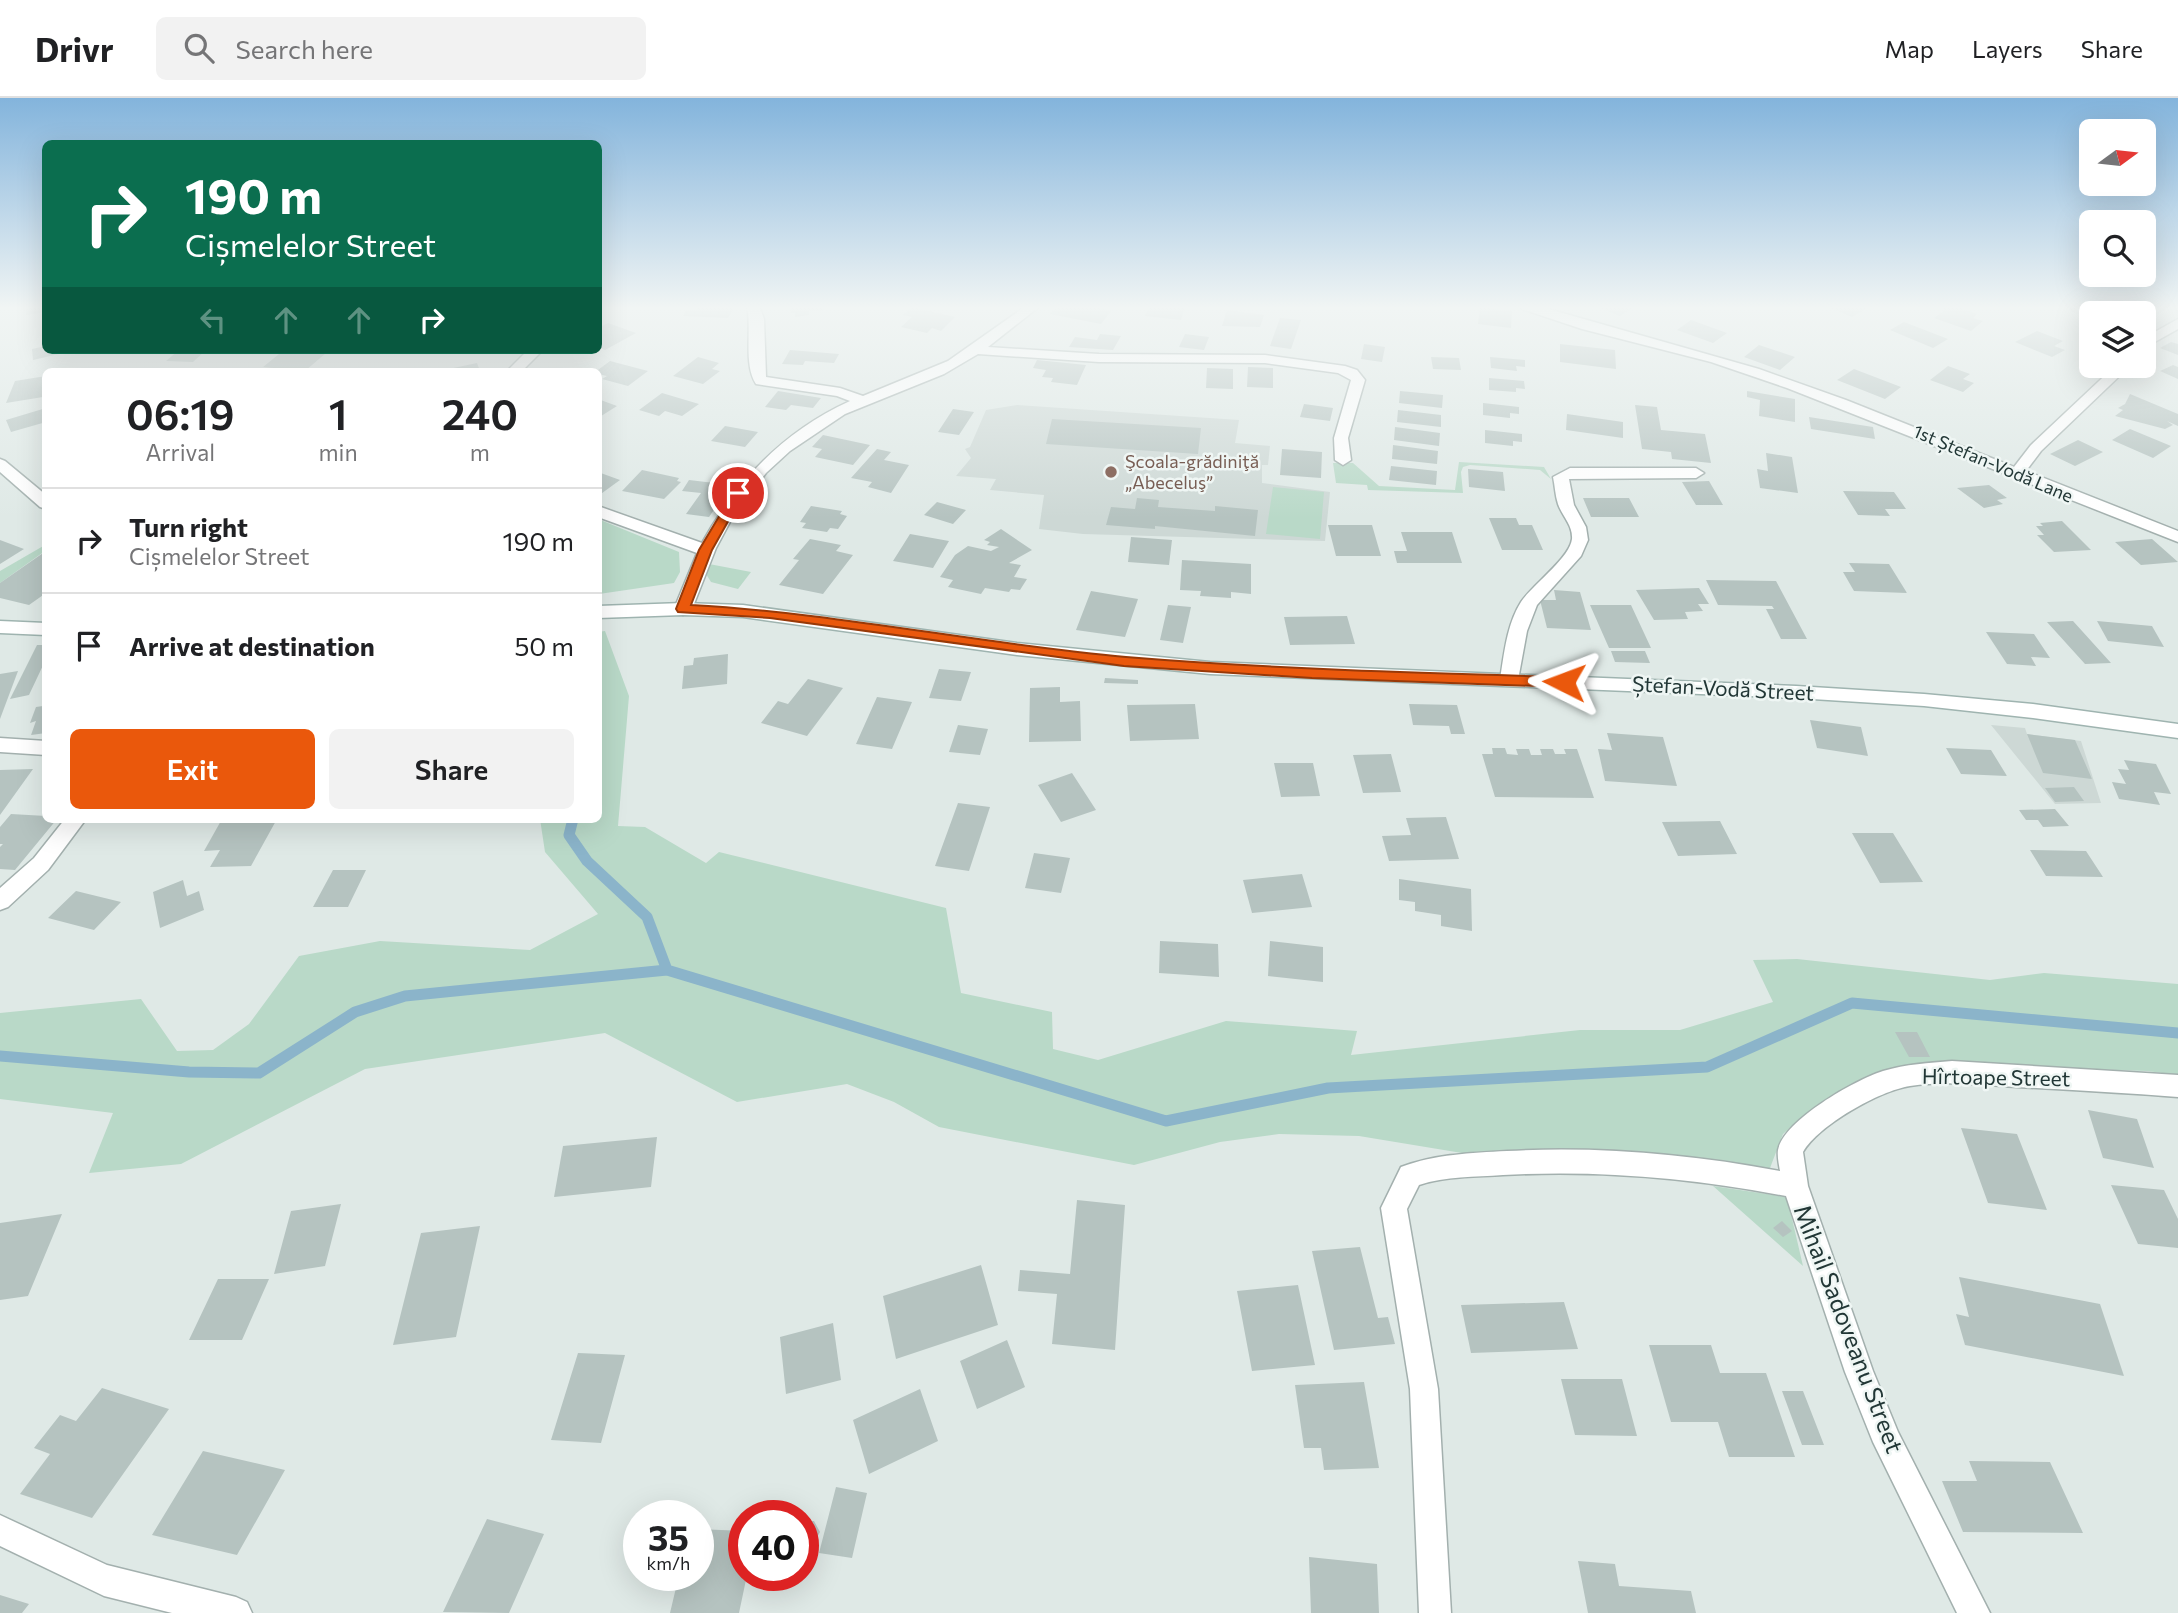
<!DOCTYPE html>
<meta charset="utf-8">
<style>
body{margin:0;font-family:Commissioner,sans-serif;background:#f2f2f2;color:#202124;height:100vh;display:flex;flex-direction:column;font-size:26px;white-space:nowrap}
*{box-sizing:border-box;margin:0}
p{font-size:23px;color:#757577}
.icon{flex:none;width:38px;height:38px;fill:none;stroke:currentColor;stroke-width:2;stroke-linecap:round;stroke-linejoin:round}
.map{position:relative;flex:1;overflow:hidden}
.panel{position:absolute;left:42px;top:270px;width:560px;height:455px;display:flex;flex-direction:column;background:#fff;border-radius:10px;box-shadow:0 7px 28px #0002}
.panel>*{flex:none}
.hud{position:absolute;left:42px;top:42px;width:560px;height:214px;border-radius:10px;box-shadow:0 7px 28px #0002;background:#0b6e4f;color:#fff;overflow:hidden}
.needle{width:46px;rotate:75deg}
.buttons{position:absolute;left:2079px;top:21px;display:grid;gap:14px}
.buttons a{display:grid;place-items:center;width:77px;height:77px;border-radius:10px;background:#fff;box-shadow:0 7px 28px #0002;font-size:35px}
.speed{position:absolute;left:623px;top:1402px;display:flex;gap:14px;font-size:35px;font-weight:700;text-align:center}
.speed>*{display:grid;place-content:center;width:91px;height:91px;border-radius:50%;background:#fff;box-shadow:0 7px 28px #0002;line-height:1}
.speed small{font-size:18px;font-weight:400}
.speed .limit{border:10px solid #d22;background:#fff;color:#111}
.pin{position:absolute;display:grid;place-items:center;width:60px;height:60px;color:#fff;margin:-30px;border:4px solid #fff;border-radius:50%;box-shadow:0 2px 7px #0007}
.me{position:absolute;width:77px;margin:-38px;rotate:273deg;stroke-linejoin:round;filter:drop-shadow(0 0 5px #0008)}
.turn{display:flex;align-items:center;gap:24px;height:147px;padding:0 28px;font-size:32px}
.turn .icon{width:91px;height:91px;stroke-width:2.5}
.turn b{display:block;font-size:49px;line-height:60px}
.lanes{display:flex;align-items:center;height:66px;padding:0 28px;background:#0003;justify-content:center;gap:35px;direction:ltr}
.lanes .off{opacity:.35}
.eta{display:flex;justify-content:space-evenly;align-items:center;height:119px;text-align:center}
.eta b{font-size:42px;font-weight:600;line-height:49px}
.action{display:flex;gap:14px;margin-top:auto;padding:14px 28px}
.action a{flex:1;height:80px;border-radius:10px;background:#ea580c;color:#fff;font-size:28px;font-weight:600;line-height:80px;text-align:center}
.action a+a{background:#f2f2f2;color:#202124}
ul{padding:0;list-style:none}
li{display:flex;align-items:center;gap:21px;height:105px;padding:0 28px;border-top:2px solid #e0e0e0}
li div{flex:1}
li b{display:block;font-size:26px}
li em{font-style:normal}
header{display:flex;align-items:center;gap:42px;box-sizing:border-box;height:98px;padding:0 35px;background:#fff;border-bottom:2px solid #e0e0e0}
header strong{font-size:33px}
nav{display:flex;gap:38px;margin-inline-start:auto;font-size:24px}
.search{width:490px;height:63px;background:#f2f2f2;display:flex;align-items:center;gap:18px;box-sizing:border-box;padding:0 24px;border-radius:10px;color:#757577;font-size:26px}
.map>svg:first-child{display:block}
.built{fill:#cdd8d5}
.green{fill:#b9d9c8}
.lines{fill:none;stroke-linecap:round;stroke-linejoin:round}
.stream{stroke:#8bb4ca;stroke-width:11}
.building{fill:#b5c3c0}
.street-casing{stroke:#a3b0ae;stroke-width:3}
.secondary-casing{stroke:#9fb4b0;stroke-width:3}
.street{fill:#fff;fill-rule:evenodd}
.secondary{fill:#fff;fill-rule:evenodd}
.route{fill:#ea580c;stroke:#983908;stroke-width:2}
.education-dot{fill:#8d6e63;stroke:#eff6f4;stroke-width:2.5}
.labels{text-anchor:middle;stroke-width:5;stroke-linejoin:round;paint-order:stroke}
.far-education-label{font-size:18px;fill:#785e54;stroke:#eff6f4;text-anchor:start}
.far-street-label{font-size:18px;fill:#223736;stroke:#eff6f4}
.street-label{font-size:21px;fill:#223736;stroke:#eff6f4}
.near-street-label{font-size:24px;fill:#223736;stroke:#eff6f4}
</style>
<header>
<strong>Drivr</strong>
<div class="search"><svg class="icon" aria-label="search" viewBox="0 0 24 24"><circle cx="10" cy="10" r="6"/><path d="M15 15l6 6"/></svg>Search here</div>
<nav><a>Map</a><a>Layers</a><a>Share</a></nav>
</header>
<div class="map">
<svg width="2178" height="1515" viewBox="0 0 2178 1515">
<rect width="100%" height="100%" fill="#dfe9e6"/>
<path class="built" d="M1017,307L1239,322L1235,345L1270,348L1268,367H1262V385L1330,394L1325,443L1083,436L1039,431L1044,397L990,392L996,381L956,378L971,360L965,351L970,349L986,312Z
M1991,627L2025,630L2027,636L2081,643L2101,705L2055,706Z"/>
<path class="green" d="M1459,364L1544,369L1551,381L1540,372L1470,367L1463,369L1461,374L1463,395L1368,392L1367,387L1336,385L1333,365H1353L1379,388L1455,392Z
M1273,389L1324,394L1320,441L1266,436Z
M598,421L679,454L680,474L674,485L599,496Z
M45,447V453L0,485V473Z
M709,466L751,474L738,491L711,484L706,476Z
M605,533L629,598L618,728L645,729L706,765L719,754L946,810L961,895L1052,914L1053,951L1098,962L1226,923L1357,933L1351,957L1580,932H1680L1773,904L1753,862L1797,861L1990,882L2044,875L2178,886V977L2147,973L1932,966L1879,977L1802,1019L1783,1036L1770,1070L1743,1071L1672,1057L1462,1055L1359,1038L1279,1036L1220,1044L1134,1067L939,1029L894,1004L847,986L737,1004L605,935L365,971L181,1066L89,1075L113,1015L0,1001V915L141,901L177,953L213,952L249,926L299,858L380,843L530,852L598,816L545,754L540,721H598V534Z
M1713,1088L1787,1099L1803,1168Z"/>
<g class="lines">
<path class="stream" d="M573,721L569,737L587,763L647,819L667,872
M0,958L189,974L259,975L355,914L405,898L667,872L1166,1023L1328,990L1707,969L1852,905L2178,935"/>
</g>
<path class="building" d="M27,208H46V214L26,217Z
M698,208H735L728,220L683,218L686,212H695Z
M791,208H824V212L809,213V217L795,219V215H791Z
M1057,208H1086L1112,212L1101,226L1050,216Z
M1149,208H1185L1181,222L1145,218Z
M1595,208H1636L1620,218Z
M1836,208H1864L1869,209L1852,219L1831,210Z
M1934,208H1955L1977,216L1973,220L1983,223L1971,233L1934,220L1945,212Z
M2068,208H2117L2129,213L2091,216L2079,211L2072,214L2063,209Z
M912,209L955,219L941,233L932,230L927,235L901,229L912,219L903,217Z
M1480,209L1512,213L1511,230L1478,226Z
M1227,212L1264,217L1260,229L1222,228Z
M1280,220L1301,222L1291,251L1270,248Z
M1691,222L1727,235L1713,245L1677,232Z
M1904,224L1948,241L1933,250L1890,232Z
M608,225L636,235L605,252L598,249V230Z
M2037,233L2063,243L2054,248L2065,252L2052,259L2015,244Z
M1100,236L1121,238L1113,252L1069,249L1075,239L1097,242Z
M1185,236L1209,239L1204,252L1179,249Z
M2171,244L2178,246V257L2160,250Z
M1364,246L1385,249L1382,264L1361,261Z
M1560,246L1615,252L1616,271L1560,264Z
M1759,247L1795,259L1780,272L1744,259Z
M46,248V252H59V256L33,262L32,251Z
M179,252H206L193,264L166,263Z
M284,252H297L326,255L305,273L263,269Z
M790,252L839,256L834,265L805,263L803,267L782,266Z
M698,259L719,265L712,271L720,273L703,286L673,278Z
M1431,259L1459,260L1461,272L1433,271Z
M1490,259L1525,262V269L1516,268L1517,273L1491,270Z
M1037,262L1086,267L1077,287L1051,284L1053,280L1042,279L1046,272L1033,270Z
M610,263L648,273L628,288L602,281L607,278L598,276V272Z
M477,265L480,273H445L444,272Z
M2173,267L2178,269V281L2160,273Z
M1948,268L1970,276L1963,281L1974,285L1963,294L1930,282Z
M1248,269L1273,270V290L1247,289Z
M1207,270L1233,271V291L1206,290Z
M1854,271L1901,289L1885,301L1837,282Z
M46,278L43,299L6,305L15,283Z
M1489,280L1524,283L1525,291L1516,290V294L1489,292Z
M778,293L821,300L813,310L791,307L786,312L765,309Z
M1400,293L1443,297L1442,310L1399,305Z
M1747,293L1795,301V324L1759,318L1760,302L1747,299Z
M662,295L699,306L682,318L665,313L659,318L639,312Z
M2130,296L2178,316V328L2167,323L2173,327L2165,331L2115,318L2123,312L2118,310L2125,306Z
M598,301L617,308L598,320Z
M1483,305L1519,309V316L1510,315V320L1483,317Z
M1304,306L1333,310L1330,323L1300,319Z
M1635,307L1657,309L1661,332L1705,336L1711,365L1672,361L1671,354L1642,351Z
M46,310V324L11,334L6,322Z
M953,311L974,314L959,337L938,334Z
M1398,312L1441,317V329L1397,324Z
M1567,316L1623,324V340L1566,332Z
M1809,319L1873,329L1875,341L1811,331Z
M1052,321L1201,330L1198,356L1046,346Z
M725,328L758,334L745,349L711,343Z
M1395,329L1440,335L1439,348L1394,342Z
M2130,331L2171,348L2153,360L2112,342Z
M1485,332L1522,336V344L1513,343V348L1485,345Z
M823,337L870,347L853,367L815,359L822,351L812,349Z
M2078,342L2103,354L2075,368L2050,356Z
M1393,347L1438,353L1437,366L1392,361Z
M877,351L891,354L884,362L909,367L891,395L868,389L872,384L851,380Z
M1282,351L1322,354L1321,380L1280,377Z
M1766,355L1792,359L1798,395L1760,390L1757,371L1768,373Z
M1391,368L1437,373L1436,387L1389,382Z
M1468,371L1503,374L1505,393L1469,389Z
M642,372L679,380L677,383L681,384L664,401L622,393Z
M598,374L620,382L598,398Z
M689,382L731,387L709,419L686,416L701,395L682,393Z
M1709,383L1723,407H1696L1682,384Z
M1989,387L2007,400L1997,402L2003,406L1984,410L1957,390Z
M1843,393L1894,394L1906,411H1885L1890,418L1858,417Z
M1137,400L1159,402L1158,409L1215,413V408L1258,412L1255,438L1155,428V431L1106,427L1111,409L1135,411Z
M1583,400H1629L1639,419H1591Z
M937,404L966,412L953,426L924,417Z
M811,408L842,413L840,416L847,418L838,431L830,430L827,434L802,430L806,425L800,424Z
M1489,420H1516L1519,427H1532L1543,452H1502Z
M2062,423L2091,452L2054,454L2037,437H2044L2036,428H2043L2040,425Z
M1328,427H1372L1381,458H1336Z
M1001,431L1032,452L1009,465L1021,467L1014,479L1027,481L1020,492L1011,491L1009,494L985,490L981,496L948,489L953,482L940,479L955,457L968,448L991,453L999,449L987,447L990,444L984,442Z
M1401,434H1452L1462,465H1397L1394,453H1407Z
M910,436L949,443L933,470L893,463Z
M1131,439L1172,442L1169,467L1128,464Z
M810,441L841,447L836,453L853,457L823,496L779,487L799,462L793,461Z
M2152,441L2178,464L2141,467L2115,444Z
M0,442L24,451L0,466Z
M46,453V495L29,507L0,500V485Z
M1182,462L1251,466V496L1231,494V500L1200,498L1201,493L1180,492Z
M1849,465L1889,466L1907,495L1854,493L1843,474H1855Z
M1706,482L1776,483L1807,541H1781L1766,511H1774L1772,508L1718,507Z
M1699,490L1709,506H1698L1703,513L1685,514L1688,521L1654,522L1636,492Z
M1554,492L1580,494L1591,532L1547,530L1540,502H1556Z
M1091,493L1138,501L1125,539L1076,532Z
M1168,507L1191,509L1183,545L1160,542Z
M1590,507H1631L1651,550H1609Z
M1347,518L1355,546L1290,547L1284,519Z
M2073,523L2111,565L2085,566L2047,524Z
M2097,523L2152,528L2164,549L2108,543Z
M1986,534L2034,536L2050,560L2031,559L2036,568L2007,566Z
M37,547H46V561L29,597L10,601Z
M1611,553H1645L1650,565L1615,564Z
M728,556L727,586L682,591L684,568L693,567L694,560Z
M939,571L971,574L961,603L929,600Z
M18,573L0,621V576Z
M1105,580L1138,582V586L1104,585Z
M808,581L843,590L807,638L761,625L778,603L788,606Z
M1060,589V604L1080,603L1081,643L1029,644L1030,590Z
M877,599L912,604L892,651L856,646Z
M46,602V635L31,637L36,623L30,625L36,609L43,608Z
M1195,606L1199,641L1130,643L1127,607Z
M1409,606L1457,607L1465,636H1451L1449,628L1413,627Z
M1810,622L1861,629L1868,658L1817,650Z
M958,627L988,631L980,657L949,654Z
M1607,635L1663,639L1677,688L1605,683L1598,651L1612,652Z
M2027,636L2075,642L2092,681L2043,675Z
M1492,650H1505L1507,656L1518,657L1516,651H1529L1531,657H1542L1540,651H1553L1555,656H1566L1564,651H1577L1594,700L1495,699L1482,656H1493Z
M1946,650L1991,652L2007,678L1961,676Z
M1391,656L1401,694L1363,695L1353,657Z
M2124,662L2156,666L2171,696L2154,694L2160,707L2119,701L2112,684L2126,686L2118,671L2129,672Z
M1274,665H1313L1320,698L1281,699Z
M33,671L0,717V672Z
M1072,675L1096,712L1061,724L1038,687Z
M2074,689L2084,703L2055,704L2045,690Z
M958,705L990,709L969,773L935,768Z
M2055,711L2069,728L2043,729L2038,722H2026L2019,712Z
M11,716L46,718V721H57L15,772L0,771V749L3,746H0V729Z
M1446,719L1459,761L1389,763L1382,738L1411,737L1406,720Z
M222,721H277L251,768L210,769L220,752L204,753Z
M1720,723L1737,756L1678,758L1662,724Z
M1852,735H1893L1923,784L1880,785Z
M2030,752L2086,753L2103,779L2046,778Z
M1034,755L1070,760L1061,795L1025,790Z
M333,772H366L348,809H313Z
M1302,776L1312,809L1252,815L1243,782Z
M1399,781L1471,791L1472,833L1441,828V817L1415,813V804L1399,802Z
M183,782L187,798L199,793L204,812L160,830L153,794Z
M76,793L121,804L94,832L48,820Z
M1160,843L1218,846L1219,879L1159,875Z
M1270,843L1323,849V884L1268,878Z
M1895,934H1917L1930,959H1909Z
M2088,1012L2137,1021L2154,1070L2103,1060Z
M1961,1030L2017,1036L2047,1112L1988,1105Z
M657,1039L651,1089L554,1099L563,1048Z
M2111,1087L2164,1092L2178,1121V1150L2138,1146Z
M1077,1102L1125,1107L1115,1252L1052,1246L1057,1196L1018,1193L1020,1172L1070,1176Z
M341,1106L325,1168L274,1176L291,1113Z
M62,1116L28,1198L0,1202V1125Z
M1782,1123L1792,1133L1783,1139L1773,1130Z
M480,1128L456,1239L393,1247L421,1135Z
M1360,1149L1378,1220L1388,1219L1395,1246L1334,1252L1312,1153Z
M981,1167L998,1227L896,1261L883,1198Z
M1959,1179L2100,1206L2124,1278L1965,1247L1956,1216L1969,1219Z
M218,1181H269L242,1242H189Z
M1298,1187L1315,1267L1252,1273L1237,1193Z
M1564,1204L1578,1251L1471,1255L1461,1207Z
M833,1225L841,1282L786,1296L780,1239Z
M1007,1242L1025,1289L977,1311L960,1263Z
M1649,1247H1711L1720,1275H1766L1795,1359H1729L1718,1324H1671Z
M578,1255L625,1257L601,1345L551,1342Z
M1561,1281H1622L1637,1338L1575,1337Z
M1364,1284L1379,1370L1324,1372L1321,1350H1304L1295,1287Z
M102,1290L169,1311L92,1420L20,1396L50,1356L34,1350L60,1317L76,1323Z
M920,1291L938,1343L869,1376L853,1322Z
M1782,1293H1803L1824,1347H1802Z
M203,1353L285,1372L237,1457L152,1437Z
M1969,1363L2050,1364L2083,1435L1963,1434L1942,1383H1977Z
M836,1389L867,1395L852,1460L819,1455Z
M487,1421L544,1436L509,1515L443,1514Z
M808,1423H814L820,1434L816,1441L810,1444H803V1428Z
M698,1431L744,1433V1477H747L739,1515H670L679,1477H698Z
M1309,1459L1377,1466L1379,1515H1311Z
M1578,1463L1615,1466L1619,1488L1691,1493L1696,1515H1588Z
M0,1497L29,1506L22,1515H0Z"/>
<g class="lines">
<defs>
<path id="street" d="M747,208H759L764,221L766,279L840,290L863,298L948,263L1026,208H1040L988,249L1099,256L1265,257L1345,268L1357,272L1365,282L1348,340L1351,362L1343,367L1335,362L1334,340L1351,282L1338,275L1265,265L1099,264L978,256L944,276L845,316L790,353L766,375L731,422L716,450L692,511L683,517L674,511L697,455L598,419V408L702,445C737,382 784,333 850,303L837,298L756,286C743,266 752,231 747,208Z
M1521,208H1538L1759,271L1846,302L2014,369L2031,347L2115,268H2130L2041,353L2026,373L2178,433V444L1787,290L1711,264L1582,231L1522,211Z
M2178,221V231L2144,250V240Z
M528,252H543L522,273H507Z
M0,361L5,363L46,397V411L40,409L0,374Z
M1570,370H1696L1704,375L1696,380L1569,381L1574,407L1586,429L1588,442L1581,458L1537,507L1527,533L1518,582L1516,586H1502L1500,582C1504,556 1507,526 1521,504C1532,487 1570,460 1572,441C1573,427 1562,418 1558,406C1555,397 1555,388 1553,379Z
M0,640L46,643V657L0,654Z
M65,721H86L48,772L8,809L0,812V790L34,760Z
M1952,963L2178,977V999C2124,995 2071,992 2017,989C1982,987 1946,982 1910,988C1879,993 1819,1027 1803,1054L1808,1088L1873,1273L1898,1334L1990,1515H1957L1873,1344L1845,1274L1786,1098C1690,1080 1601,1072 1503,1077C1475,1079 1446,1078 1419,1087L1407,1111L1438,1291L1451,1515H1419L1410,1291L1381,1110L1401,1069C1436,1056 1470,1055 1507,1053C1599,1048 1689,1056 1780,1073C1779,1067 1777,1058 1778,1052C1784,1022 1855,982 1883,973C1906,966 1929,965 1952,963Z
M0,1417L107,1467L236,1499L247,1504L252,1515H172L104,1498L0,1448Z"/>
<path id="secondary" d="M683,505L743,507L1017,545L1210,564L1796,588L1924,596L2033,606L2178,626V640L2033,620L1924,608L1796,600L1210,576L1017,557L743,519L683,517L598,520V508Z
M0,523L46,525V537L0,535Z"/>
</defs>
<use href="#street" class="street-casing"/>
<use href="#secondary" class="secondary-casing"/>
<use href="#street" class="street"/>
<use href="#secondary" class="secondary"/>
</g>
<linearGradient id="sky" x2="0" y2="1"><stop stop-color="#83b4dc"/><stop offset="0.5" stop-color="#f1f5f4"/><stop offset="1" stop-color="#f1f5f4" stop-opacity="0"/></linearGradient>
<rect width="2178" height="420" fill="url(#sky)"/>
<path class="route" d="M738,391L744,395L712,452L691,507C837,515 980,546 1126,559C1272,571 1418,575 1564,579L1571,584L1564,589L1312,580L1124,568L770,520L678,514L676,511L699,452L733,395Z"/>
<circle class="education-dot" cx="1111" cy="374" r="7"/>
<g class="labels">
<g class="far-education-label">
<text x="1125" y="370">Şcoala-grădiniţă<tspan x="1125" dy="21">„Abeceluş”</tspan></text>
</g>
<g class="far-street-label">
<text transform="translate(1993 366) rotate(23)" y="6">1st Ștefan-Vodă Lane</text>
</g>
<g class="street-label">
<text transform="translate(1723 591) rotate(3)" y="7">Ștefan-Vodă Street</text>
<text transform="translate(1996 980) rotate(1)" y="7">Hîrtoape Street</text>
</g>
<g class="near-street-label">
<text transform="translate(1848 1231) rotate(69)" y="8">Mihail Sadoveanu Street</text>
</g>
</g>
</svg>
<div class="buttons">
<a><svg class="needle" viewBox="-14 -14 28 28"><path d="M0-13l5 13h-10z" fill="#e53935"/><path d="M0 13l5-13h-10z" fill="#757577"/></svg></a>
<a><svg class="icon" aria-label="search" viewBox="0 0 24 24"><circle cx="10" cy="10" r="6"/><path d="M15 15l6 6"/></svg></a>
<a><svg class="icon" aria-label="layers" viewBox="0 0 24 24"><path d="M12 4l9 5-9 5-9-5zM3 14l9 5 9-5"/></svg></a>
</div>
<div class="speed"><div>35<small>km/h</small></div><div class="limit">40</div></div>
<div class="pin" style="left:738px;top:395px;background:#d93025"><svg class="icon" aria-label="arrive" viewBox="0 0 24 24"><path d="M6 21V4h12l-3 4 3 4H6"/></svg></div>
<svg class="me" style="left:1564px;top:584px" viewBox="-20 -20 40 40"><path d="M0-17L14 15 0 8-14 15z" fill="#ea580c" stroke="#fff" stroke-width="4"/></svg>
<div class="hud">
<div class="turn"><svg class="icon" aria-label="right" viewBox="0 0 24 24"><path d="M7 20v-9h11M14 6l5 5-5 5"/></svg><div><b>190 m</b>Cișmelelor Street</div></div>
<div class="lanes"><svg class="icon off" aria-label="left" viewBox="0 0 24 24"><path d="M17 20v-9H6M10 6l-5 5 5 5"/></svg><svg class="icon off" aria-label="ahead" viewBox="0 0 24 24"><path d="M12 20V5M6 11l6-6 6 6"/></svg><svg class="icon off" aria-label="ahead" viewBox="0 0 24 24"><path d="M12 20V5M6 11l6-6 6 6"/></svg><svg class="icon" aria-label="right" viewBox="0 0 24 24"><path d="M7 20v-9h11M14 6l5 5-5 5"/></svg></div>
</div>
<section class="panel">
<div class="eta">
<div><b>06:19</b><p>Arrival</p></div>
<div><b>1</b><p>min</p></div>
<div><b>240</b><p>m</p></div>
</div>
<ul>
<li><svg class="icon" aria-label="right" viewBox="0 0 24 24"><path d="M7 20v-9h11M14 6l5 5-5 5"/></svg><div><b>Turn right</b><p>Cișmelelor Street</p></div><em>190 m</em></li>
<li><svg class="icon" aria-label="arrive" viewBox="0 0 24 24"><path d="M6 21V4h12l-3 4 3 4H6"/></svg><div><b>Arrive at destination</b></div><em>50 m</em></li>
</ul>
<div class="action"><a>Exit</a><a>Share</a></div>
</section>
</div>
